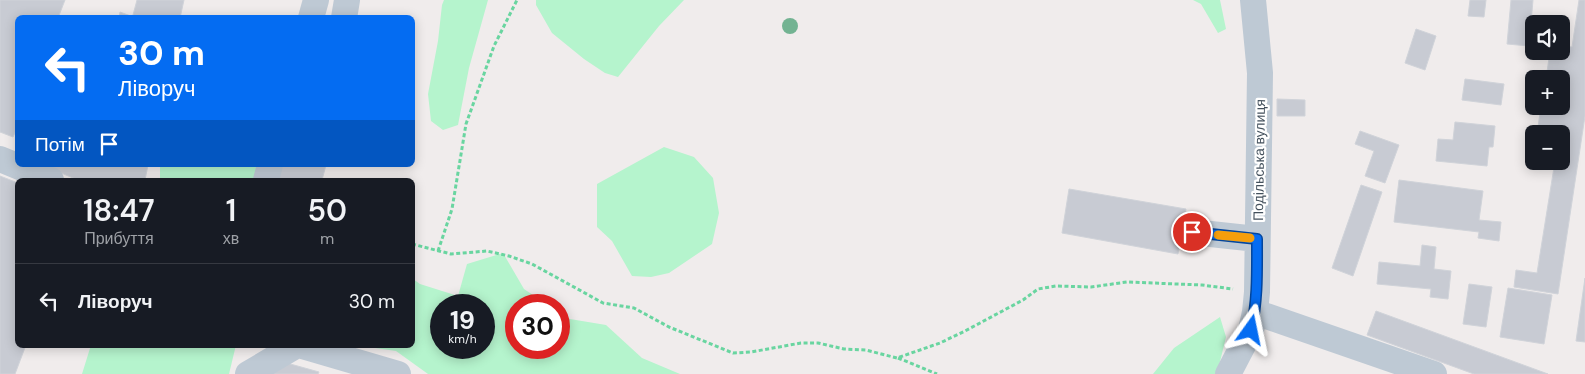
<!DOCTYPE html>
<html lang="uk">
<meta charset="utf-8">
<style>
body{margin:0;font-family:"DM Sans",sans-serif;background:#242831;color:#f1f3f6;height:100vh;display:flex;flex-direction:column;font-size:19px;white-space:nowrap}
*{box-sizing:border-box;margin:0}
p{font-size:16px;color:#9ea1a6}
.icon{flex:none;width:28px;height:28px;fill:none;stroke:currentColor;stroke-width:2;stroke-linecap:round;stroke-linejoin:round}
.map{position:relative;flex:1;overflow:hidden}
.side{position:absolute;left:15px;top:178px;width:400px;height:170px;display:flex;flex-direction:column;background:#171b24;border-radius:8px;box-shadow:0 2px 12px #0003}
.side>*{flex:none}
.hud{position:absolute;left:15px;top:15px;width:400px;height:152px;border-radius:8px;box-shadow:0 2px 12px #0003;background:#046cf2;color:#fff;overflow:hidden}
.fabs{position:absolute;left:1525px;top:15px;display:grid;gap:10px}
.fabs a{display:grid;place-items:center;width:45px;height:45px;border-radius:8px;background:#171b24;box-shadow:0 2px 12px #0003;font-size:25px}
.speed{position:absolute;left:430px;top:294px;display:flex;gap:10px;font-size:25px;font-weight:700;text-align:center}
.speed>*{display:grid;place-content:center;width:65px;height:65px;border-radius:50%;background:#171b24;box-shadow:0 2px 12px #0003;line-height:1}
.speed small{font-size:12px;font-weight:400}
.speed .limit{border:8px solid #d22;background:#fff;color:#111}
.pin{position:absolute;display:grid;place-items:center;width:42px;height:42px;color:#fff;margin:-21px;border:2px solid #fff;border-radius:50%;box-shadow:0 1px 5px #0007}
.me{position:absolute;width:55px;margin:-28px;rotate:12deg;stroke-linejoin:round;filter:drop-shadow(0 0 4px #0008)}
.turn{display:flex;align-items:center;gap:18px;height:105px;padding:0 20px;font-size:22px}
.turn .icon{width:65px;height:65px;stroke-width:2.5}
.turn b{display:block;font-size:35px;line-height:42px}
.then{display:flex;align-items:center;height:48px;padding:0 20px;background:#0003;gap:10px;font-size:19px}
.eta{display:flex;justify-content:space-evenly;align-items:center;height:85px;text-align:center}
.eta b{font-size:30px;font-weight:600;line-height:35px}
ul{padding:0;list-style:none}
li{display:flex;align-items:center;gap:15px;height:75px;padding:0 20px;border-top:1px solid #363941}
li div{flex:1}
li b{display:block;font-size:19px}
li em{font-style:normal}
.map>svg:first-child{display:block}
.green{fill:#b5f4cd;fill-rule:evenodd}
.building{fill:#c8cbd3;stroke:#d0d3d9}
.lines{fill:none;stroke-linecap:round;stroke-linejoin:round}
.path{stroke:#69d5a0;stroke-width:3;stroke-dasharray:4 2.5;stroke-linecap:butt}
.minor{stroke:#bec9d4;stroke-width:26}
.tree{fill:#73b392}
.route-casing{stroke:#03469d;stroke-width:12}
.route{stroke:#046cf2;stroke-width:9}
.slow{stroke:#f59e0b;stroke-width:9}
.labels{text-anchor:middle;stroke-width:4.5;stroke-linejoin:round;paint-order:stroke}
.street-label{font-size:14px;fill:#43505c;stroke:#fff}
</style>
<div class="map">
<svg width="1585" height="374" viewBox="0 0 1585 374">
<rect width="100%" height="100%" fill="#f0ecec"/>
<path class="green" d="M444,0H488L469,68L458,125L443,130L431,121L428,94L438,41L442,5Z
M536,0H684L659,26L618,77L605,73L584,59L552,33L536,5Z
M1193,0H1220L1226,29L1218,33L1201,4Z
M664,147L694,157L713,178L719,213L712,244L669,273L651,277L632,276L612,241L597,227V184Z
M160,165H271L268,180H160Z
M503,253L524,289L548,305H516V348H559V312L570,319L606,325L642,358L680,374H428L396,351L354,345H412L413,279L420,284L458,296L467,264ZM441,305H484V348H441Z
M1220,317L1226,337L1217,374H1153L1174,348Z
M91,345H236L229,374H82Z"/>
<path class="building" d="M0,0H65L58,18H18V126L13,137L0,132Z
M137,0H184L180,18H144L133,15Z
M1470,0H1486L1484,17L1468,16Z
M1511,0H1533L1529,46L1507,44Z
M1579,0H1585V116L1558,294L1514,287L1516,270L1537,273L1555,161H1561V134H1537L1541,106H1561V79H1546L1550,51H1561V46L1572,47Z
M120,12L136,18H119Z
M1416,29L1436,36L1425,70L1405,63Z
M1465,79L1504,84L1501,105L1462,100Z
M1277,99L1305,100V116H1277Z
M1455,122L1495,126L1493,147H1489L1487,166L1436,161L1438,139L1453,140Z
M1360,131L1399,145L1385,183L1365,176L1374,151L1355,144Z
M42,165H148L145,180H78Z
M279,165H326L322,180H276Z
M0,176L18,183V345H26L15,374H0Z
M1399,180L1483,191L1479,220L1501,222L1499,241L1478,238L1479,232L1394,222Z
M1361,185L1382,192L1353,276L1332,268Z
M1069,189L1186,209L1178,254L1062,233Z
M1422,245L1436,247L1434,269L1451,271L1448,299L1430,297L1431,289L1377,284L1379,262L1420,266Z
M1585,278V342L1576,341Z
M1469,284L1492,287L1486,327L1463,324Z
M1508,288L1552,295L1544,344L1500,337Z
M1376,311L1548,374H1474L1367,335Z
M276,360L319,372L318,374H272Z"/>
<g class="lines">
<path class="path" d="M412,244L451,254L487,251L509,256L532,264L603,303L634,308L669,327L733,353L751,352L801,343H818L844,349L866,350L897,358L940,343L965,331L1023,300L1038,289L1056,286L1091,287L1127,282L1202,285L1233,289
M438,251L452,209L466,124L494,46L517,0
M898,358L937,374"/>
<path class="minor" d="M311,18L316,0
M344,18L347,0
M0,159L51,180
M266,180L270,165
M1192,232L1257,239
M1255,312L1434,374
M299,345L398,374
M248,374L297,345
M1228,374L1251,330L1255,312L1257,292L1260,73L1253,0"/>
</g>
<circle class="tree" cx="790" cy="26" r="8"/>
<g class="lines">
<defs>
<path id="route" d="M1192,232L1257,239C1257,270 1258,300 1251,330"/>
</defs>
<use href="#route" class="route-casing"/>
<use href="#route" class="route"/>
<path class="slow" d="M1218,235L1250,238"/>
</g>
<g class="labels">
<g class="street-label">
<text transform="translate(1259 160) rotate(-89)" y="5">Подільська вулиця</text>
</g>
</g>
</svg>
<div class="fabs">
<a><svg class="icon" aria-label="sound" viewBox="0 0 24 24"><path d="M4 9h4l5-4v14l-5-4H4zM17 9q2 3 0 6"/></svg></a>
<a>+</a>
<a>−</a>
</div>
<div class="speed"><div>19<small>km/h</small></div><div class="limit">30</div></div>
<div class="pin" style="left:1192px;top:232px;background:#d93025"><svg class="icon" aria-label="arrive" viewBox="0 0 24 24"><path d="M6 21V4h12l-3 4 3 4H6"/></svg></div>
<svg class="me" style="left:1251px;top:330px" viewBox="-20 -20 40 40"><path d="M0-17L14 15 0 8-14 15z" fill="#046cf2" stroke="#fff" stroke-width="4"/></svg>
<div class="hud">
<div class="turn"><svg class="icon" aria-label="left" viewBox="0 0 24 24"><path d="M17 20v-9H6M10 6l-5 5 5 5"/></svg><div><b>30 m</b>Ліворуч</div></div>
<div class="then">Потім<svg class="icon" aria-label="arrive" viewBox="0 0 24 24"><path d="M6 21V4h12l-3 4 3 4H6"/></svg></div>
</div>
<section class="side">
<div class="eta">
<div><b>18:47</b><p>Прибуття</p></div>
<div><b>1</b><p>хв</p></div>
<div><b>50</b><p>m</p></div>
</div>
<ul>
<li><svg class="icon" aria-label="left" viewBox="0 0 24 24"><path d="M17 20v-9H6M10 6l-5 5 5 5"/></svg><div><b>Ліворуч</b></div><em>30 m</em></li>
</ul>
</section>
</div>
